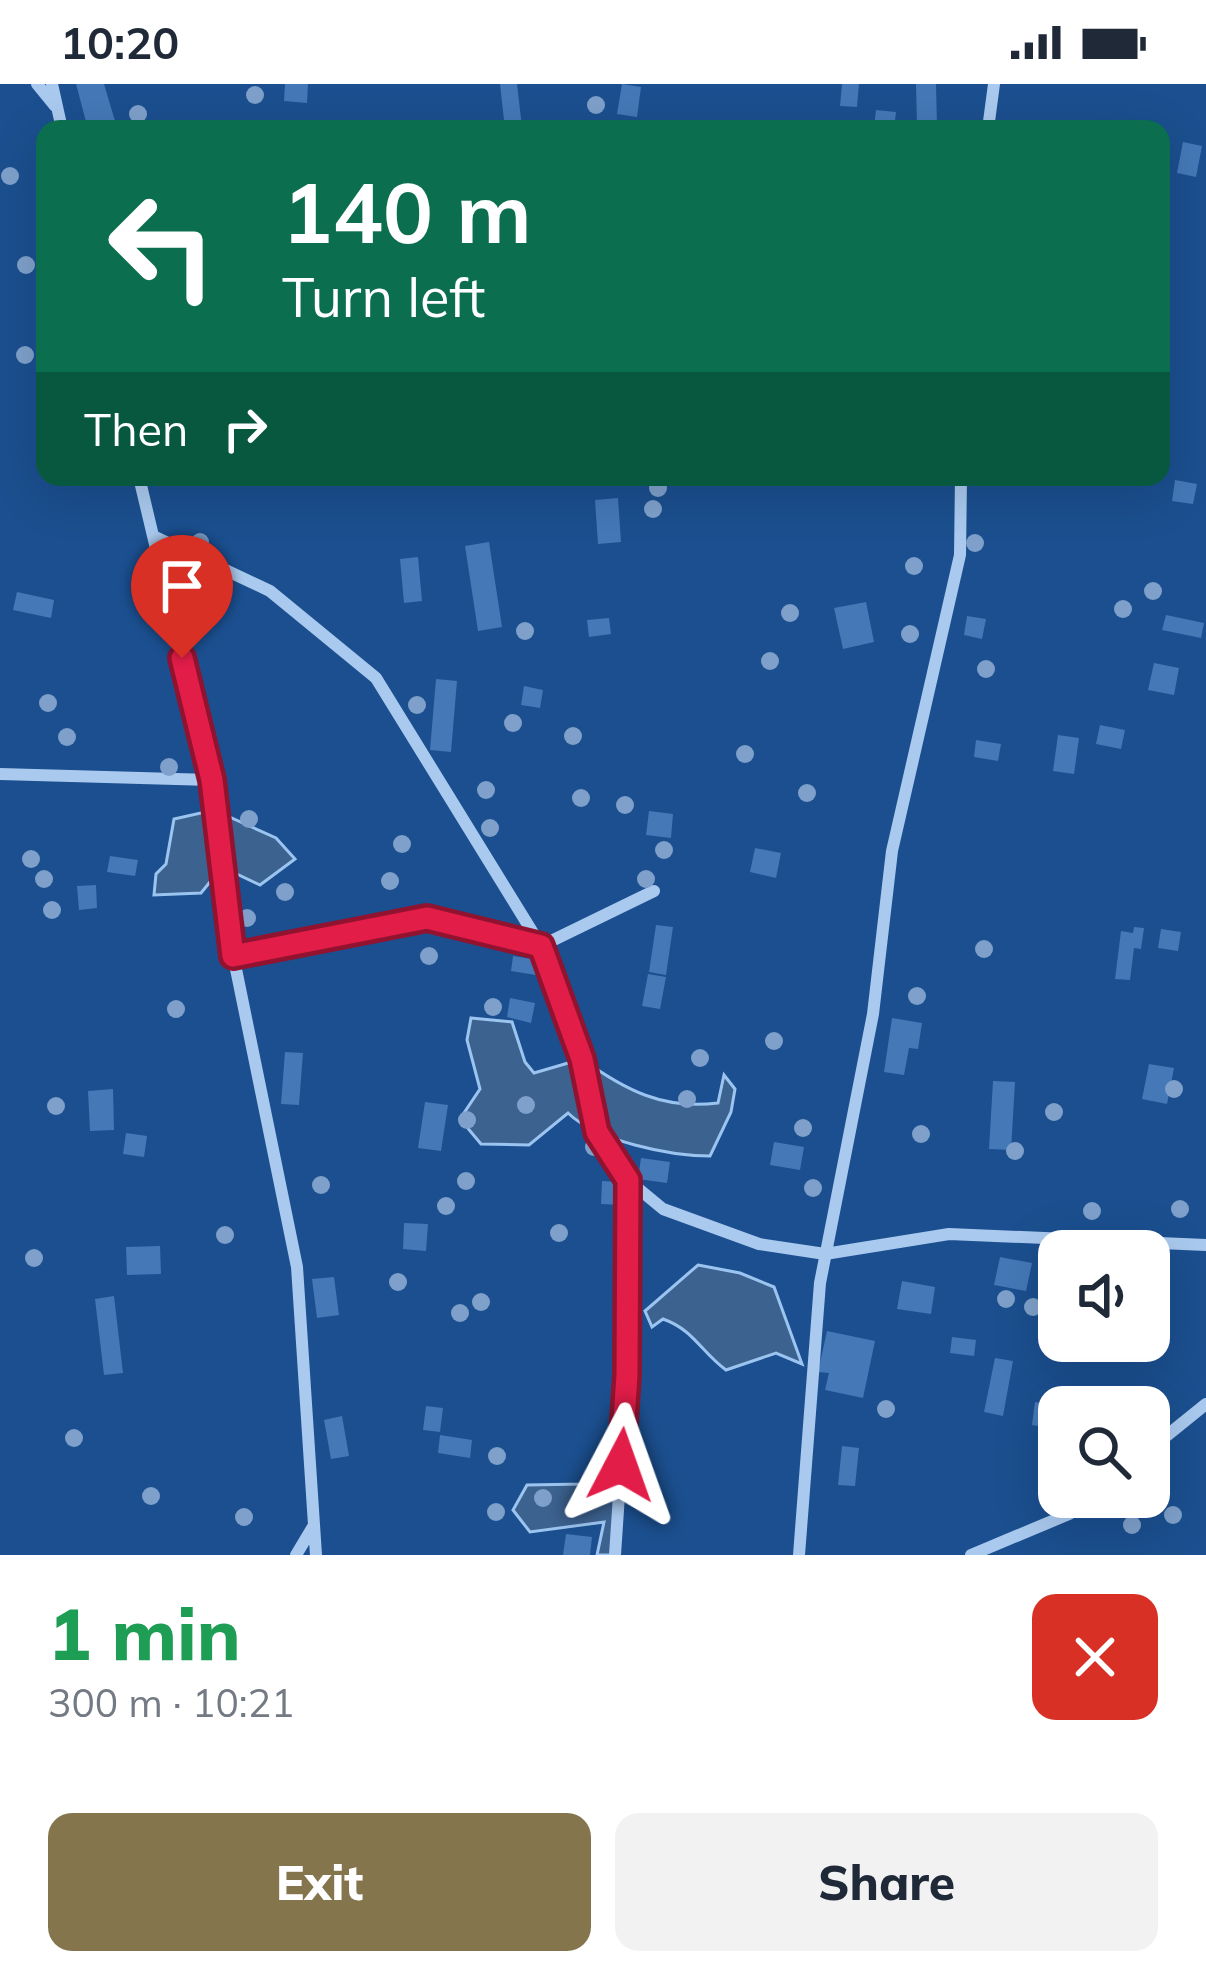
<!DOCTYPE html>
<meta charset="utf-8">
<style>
body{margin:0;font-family:Mulish,sans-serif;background:#f2f2f3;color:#1f2937;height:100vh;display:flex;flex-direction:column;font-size:45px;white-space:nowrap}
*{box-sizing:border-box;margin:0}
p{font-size:39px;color:#747a83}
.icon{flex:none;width:66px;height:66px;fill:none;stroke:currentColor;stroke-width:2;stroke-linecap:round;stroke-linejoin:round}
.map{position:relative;height:1471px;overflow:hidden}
.side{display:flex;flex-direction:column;background:#fff;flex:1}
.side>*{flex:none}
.top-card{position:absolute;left:36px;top:36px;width:1134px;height:366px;border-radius:24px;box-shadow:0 12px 48px #0002;background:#0b6e4f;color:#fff;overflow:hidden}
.fabs{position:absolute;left:1038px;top:1146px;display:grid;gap:24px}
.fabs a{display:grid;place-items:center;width:132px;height:132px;border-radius:24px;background:#fff;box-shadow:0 12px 48px #0002;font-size:60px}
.pin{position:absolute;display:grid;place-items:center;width:102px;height:102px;color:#fff;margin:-123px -51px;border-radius:50% 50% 50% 0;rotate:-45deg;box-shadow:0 0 12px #0007}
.pin .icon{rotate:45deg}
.me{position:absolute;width:132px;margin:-66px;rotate:4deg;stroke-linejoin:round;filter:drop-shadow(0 0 9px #0008)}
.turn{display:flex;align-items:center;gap:42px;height:252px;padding:0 48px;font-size:54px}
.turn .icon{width:156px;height:156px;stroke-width:2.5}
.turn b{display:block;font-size:84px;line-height:102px}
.then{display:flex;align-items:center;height:114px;padding:0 48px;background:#0003;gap:24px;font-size:45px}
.round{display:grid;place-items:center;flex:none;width:126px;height:126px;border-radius:24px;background:#f2f2f3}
.headline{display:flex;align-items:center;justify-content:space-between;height:204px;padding:0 48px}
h1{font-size:72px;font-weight:800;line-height:90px;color:#1e9e55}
.action{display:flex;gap:24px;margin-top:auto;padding:24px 48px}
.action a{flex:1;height:138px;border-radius:24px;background:#84754c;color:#fff;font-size:48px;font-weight:800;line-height:138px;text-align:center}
.action a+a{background:#f2f2f3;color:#1f2937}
.status{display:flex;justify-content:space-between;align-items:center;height:84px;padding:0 60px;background:#fff;direction:ltr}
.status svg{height:33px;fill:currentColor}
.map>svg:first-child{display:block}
.water{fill:#3c6290;stroke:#9cc4f0;stroke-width:3}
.building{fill:#4478b7}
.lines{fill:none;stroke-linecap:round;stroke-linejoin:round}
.street{stroke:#a9c9ee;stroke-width:12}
.tree{fill:#7ea0ca}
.route-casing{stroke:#92132f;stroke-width:30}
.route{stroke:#e11d48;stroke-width:21}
</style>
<div class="status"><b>10:20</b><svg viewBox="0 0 49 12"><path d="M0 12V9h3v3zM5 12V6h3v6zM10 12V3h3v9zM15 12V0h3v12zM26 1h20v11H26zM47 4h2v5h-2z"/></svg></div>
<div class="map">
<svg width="1206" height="1471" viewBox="0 0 1206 1471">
<rect width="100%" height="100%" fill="#1b4f8f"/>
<path class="water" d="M214,726L276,754L295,775L260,801L222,783L201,809L154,811L156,790L166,780L174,735Z
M471,934L512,938L525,978L534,989L582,975C625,1006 663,1026 718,1019L724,991L735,1005L731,1028L710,1072C670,1072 597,1057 568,1029L529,1061L481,1060L460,1035L480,1005L467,956Z
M698,1181L740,1189L774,1203L802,1280L776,1269L726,1286C701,1268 694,1246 663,1235L652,1243L645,1227Z
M604,1375L619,1387L614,1471H597L604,1438L530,1448L513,1426L527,1401L584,1400Z"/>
<path class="building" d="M76,0H104L115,37L88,45Z
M285,0H308L307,19L284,17Z
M500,0H517L522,43L505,45Z
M622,0L641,3L637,33L617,30Z
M842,0H859L857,23L840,22Z
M916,0H936L937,42H917Z
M876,26L896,28L894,45H855L856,40L874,42Z
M1183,58L1202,62L1196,93L1177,89Z
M1175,396L1197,400L1193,420L1172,417Z
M618,414L621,458L598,460L595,416Z
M489,458L502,543L478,547L465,462Z
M418,473L422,517L404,519L400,475Z
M17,508L54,516L51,534L13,526Z
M866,518L874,558L843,565L834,524Z
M1166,531L1204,539L1201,554L1162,546Z
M967,532L986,535L982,555L964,551Z
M609,534L611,550L589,553L587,536Z
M1154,579L1179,584L1174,611L1148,606Z
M436,595L457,597L451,668L430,666Z
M524,602L543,606L540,624L521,621Z
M1100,641L1125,646L1121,665L1096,660Z
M1058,651L1079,654L1074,690L1053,687Z
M976,656L1001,660L998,677L974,673Z
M649,727L673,730L671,754L646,751Z
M755,764L781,769L776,794L750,788Z
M110,772L138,776L135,792L107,788Z
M96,801L97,824L79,826L77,802Z
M656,841L673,843L666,891L649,888Z
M1134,843L1144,844L1141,865L1134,864L1130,896L1115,895L1121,847L1133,849Z
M1161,845L1181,848L1178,867L1158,864Z
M513,872L545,877L542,892L511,887Z
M648,890L666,893L660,925L642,922Z
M510,914L535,919L531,939L507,933Z
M892,934L922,939L918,965L909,964L904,991L884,988Z
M285,968L303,969L299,1021L281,1020Z
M1149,980L1174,984L1167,1020L1142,1015Z
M993,997L1015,998L1011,1066L989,1065Z
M113,1005L114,1046L90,1047L88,1007Z
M425,1018L448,1021L441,1067L418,1064Z
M126,1049L147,1052L144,1073L123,1070Z
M774,1058L804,1063L800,1086L770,1081Z
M641,1074L670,1078L667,1099L638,1095Z
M602,1097L621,1098V1121L601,1120Z
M404,1139L428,1140L426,1167L403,1165Z
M160,1162L161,1190L127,1191L126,1163Z
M1000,1173L1032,1179L1026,1207L994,1201Z
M334,1193L339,1231L317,1234L312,1195Z
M902,1197L935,1203L931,1230L897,1225Z
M114,1212L123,1289L104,1291L95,1215Z
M827,1247L875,1257L863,1314L825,1306L829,1289L818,1288Z
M952,1253L976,1256L974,1272L950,1269Z
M995,1274L1013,1277L1003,1332L984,1328Z
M1035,1318L1059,1321L1057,1345L1032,1341Z
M426,1322L443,1324L440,1348L423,1346Z
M342,1332L349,1372L331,1375L324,1336Z
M440,1351L472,1356L470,1374L438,1369Z
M842,1362L859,1364L855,1402L838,1401Z
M566,1450L592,1453L590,1471H563Z"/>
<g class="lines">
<path class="street" d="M37,0L55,22
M52,0L62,45
M988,45L994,0
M139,393L211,696L228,846L297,1183L316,1471
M153,452L270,507L376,594L541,862L582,975L597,1048L628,1096L627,1291L615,1471
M0,690L211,696
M233,872L427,834L541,862L654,807
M628,1096L663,1125L759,1160L825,1170L949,1150L1206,1161
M1149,1366L1206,1320
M296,1471L314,1441
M799,1471L820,1199L873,930L892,767L960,471L961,393
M971,1471L1069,1430L1090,1413"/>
</g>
<g class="tree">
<circle cx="255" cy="11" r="9"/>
<circle cx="596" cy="21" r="9"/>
<circle cx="138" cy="30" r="9"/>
<circle cx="10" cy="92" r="9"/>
<circle cx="26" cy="181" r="9"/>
<circle cx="25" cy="271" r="9"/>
<circle cx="658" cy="404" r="9"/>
<circle cx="653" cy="425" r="9"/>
<circle cx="200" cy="458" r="9"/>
<circle cx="975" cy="459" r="9"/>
<circle cx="914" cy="482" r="9"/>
<circle cx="1153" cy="507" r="9"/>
<circle cx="1123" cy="525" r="9"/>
<circle cx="790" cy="529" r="9"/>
<circle cx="525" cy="547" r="9"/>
<circle cx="910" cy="550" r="9"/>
<circle cx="770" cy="577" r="9"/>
<circle cx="986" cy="585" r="9"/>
<circle cx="48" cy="619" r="9"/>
<circle cx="417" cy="621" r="9"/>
<circle cx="513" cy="639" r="9"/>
<circle cx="573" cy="652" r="9"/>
<circle cx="67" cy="653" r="9"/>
<circle cx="745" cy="670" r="9"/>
<circle cx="169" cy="683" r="9"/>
<circle cx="486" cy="706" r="9"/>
<circle cx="807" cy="709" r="9"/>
<circle cx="581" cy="714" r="9"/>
<circle cx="625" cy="721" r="9"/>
<circle cx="249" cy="735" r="9"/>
<circle cx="490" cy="744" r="9"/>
<circle cx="402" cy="760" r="9"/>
<circle cx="664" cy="766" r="9"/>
<circle cx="31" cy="775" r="9"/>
<circle cx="44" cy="795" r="9"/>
<circle cx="646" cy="795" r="9"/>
<circle cx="390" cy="797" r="9"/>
<circle cx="285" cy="808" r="9"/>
<circle cx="52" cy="826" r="9"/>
<circle cx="247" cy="834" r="9"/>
<circle cx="984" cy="865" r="9"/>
<circle cx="429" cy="872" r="9"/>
<circle cx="917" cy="912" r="9"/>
<circle cx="493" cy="923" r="9"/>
<circle cx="176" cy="925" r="9"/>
<circle cx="774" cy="957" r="9"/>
<circle cx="700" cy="974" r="9"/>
<circle cx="1174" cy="1005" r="9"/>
<circle cx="687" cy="1015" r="9"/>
<circle cx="526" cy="1021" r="9"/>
<circle cx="56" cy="1022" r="9"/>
<circle cx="1054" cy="1028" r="9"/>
<circle cx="467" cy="1036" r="9"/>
<circle cx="803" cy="1044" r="9"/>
<circle cx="921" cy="1050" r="9"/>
<circle cx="594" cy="1063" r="9"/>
<circle cx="1015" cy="1067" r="9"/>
<circle cx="466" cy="1097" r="9"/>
<circle cx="321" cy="1101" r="9"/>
<circle cx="813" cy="1104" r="9"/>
<circle cx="446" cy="1122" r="9"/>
<circle cx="1180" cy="1125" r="9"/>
<circle cx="1092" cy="1127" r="9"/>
<circle cx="559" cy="1149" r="9"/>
<circle cx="225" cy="1151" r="9"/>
<circle cx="34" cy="1174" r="9"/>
<circle cx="398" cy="1198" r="9"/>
<circle cx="1159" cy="1203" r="9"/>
<circle cx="1006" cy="1215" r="9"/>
<circle cx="481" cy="1218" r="9"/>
<circle cx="1033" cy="1223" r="9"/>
<circle cx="460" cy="1229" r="9"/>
<circle cx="886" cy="1325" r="9"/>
<circle cx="74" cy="1354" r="9"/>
<circle cx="497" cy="1372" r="9"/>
<circle cx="151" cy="1412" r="9"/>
<circle cx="543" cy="1414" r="9"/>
<circle cx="496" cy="1428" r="9"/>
<circle cx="1173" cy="1431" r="9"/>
<circle cx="244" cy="1433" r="9"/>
<circle cx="1132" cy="1441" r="9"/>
</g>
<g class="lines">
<defs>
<path id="route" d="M182,574L212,696L233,872L427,834L541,862L582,975L597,1048L628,1096L627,1291L621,1381"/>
</defs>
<use href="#route" class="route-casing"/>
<use href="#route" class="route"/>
</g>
</svg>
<div class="fabs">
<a><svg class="icon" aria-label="sound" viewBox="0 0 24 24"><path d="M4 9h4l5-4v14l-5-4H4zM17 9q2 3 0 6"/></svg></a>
<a><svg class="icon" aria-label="search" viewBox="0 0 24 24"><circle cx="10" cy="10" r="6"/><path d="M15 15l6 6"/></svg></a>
</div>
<div class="pin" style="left:182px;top:574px;background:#d93025"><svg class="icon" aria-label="arrive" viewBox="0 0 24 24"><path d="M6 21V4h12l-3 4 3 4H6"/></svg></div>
<svg class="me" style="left:621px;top:1381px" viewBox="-20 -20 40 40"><path d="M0-17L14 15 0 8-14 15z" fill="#e11d48" stroke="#fff" stroke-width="4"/></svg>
<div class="top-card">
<div class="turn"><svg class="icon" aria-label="left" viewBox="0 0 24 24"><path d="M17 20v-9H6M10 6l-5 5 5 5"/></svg><div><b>140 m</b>Turn left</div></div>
<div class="then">Then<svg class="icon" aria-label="right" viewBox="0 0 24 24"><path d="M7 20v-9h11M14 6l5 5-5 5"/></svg></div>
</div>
</div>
<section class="side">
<div class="headline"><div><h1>1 min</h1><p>300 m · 10:21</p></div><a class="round" style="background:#d93025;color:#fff"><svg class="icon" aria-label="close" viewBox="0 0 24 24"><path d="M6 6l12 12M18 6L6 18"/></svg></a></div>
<div class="action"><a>Exit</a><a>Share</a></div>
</section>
